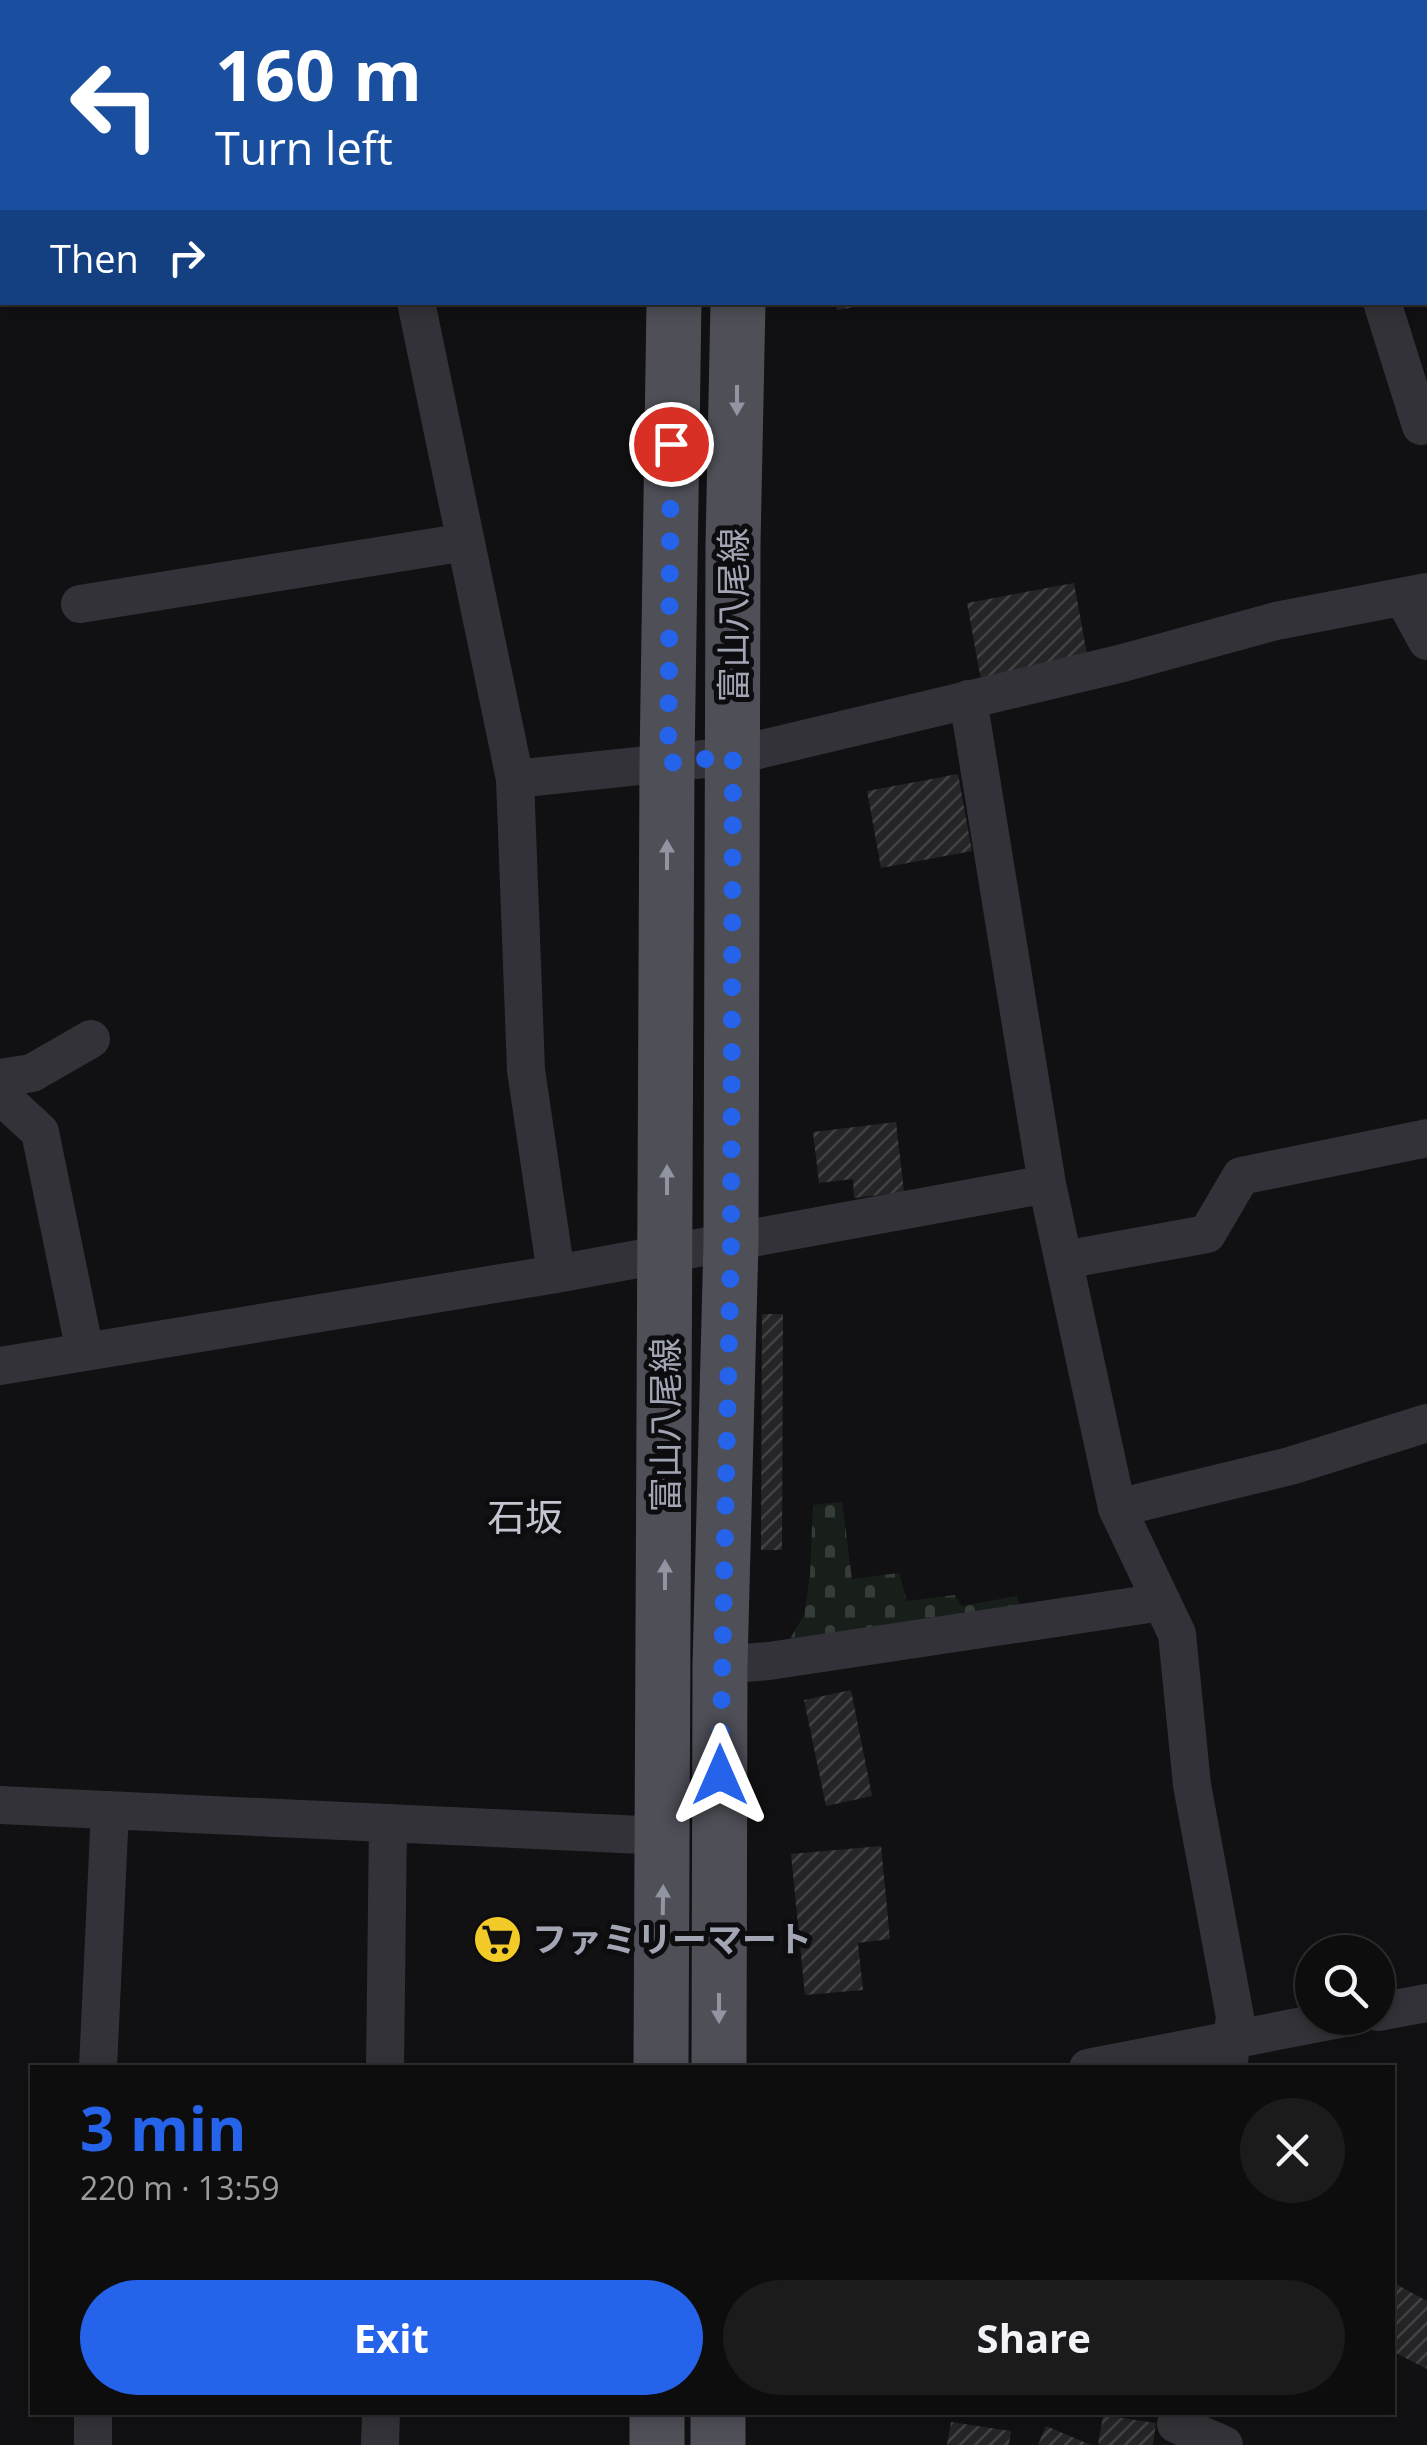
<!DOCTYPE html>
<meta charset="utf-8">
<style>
body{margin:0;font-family:"Open Sans","Noto Sans JP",sans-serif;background:#1b1b1c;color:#f1f3f6;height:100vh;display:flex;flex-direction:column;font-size:38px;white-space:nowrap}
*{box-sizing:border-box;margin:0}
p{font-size:32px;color:#9a9c9e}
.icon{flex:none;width:55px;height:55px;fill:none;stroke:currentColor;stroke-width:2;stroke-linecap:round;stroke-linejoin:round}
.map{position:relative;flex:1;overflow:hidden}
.panel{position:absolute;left:30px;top:2065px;width:1365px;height:350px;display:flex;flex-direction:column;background:#0d0d0e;border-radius:0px;box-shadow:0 5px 15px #0003,0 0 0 2px #2d2d2e}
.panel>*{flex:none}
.guide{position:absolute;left:0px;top:0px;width:1428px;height:305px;box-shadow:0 5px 15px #0003,0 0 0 2px #2d2d2e;background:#1a4fa0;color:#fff;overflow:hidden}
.controls{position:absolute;left:1295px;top:1935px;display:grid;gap:20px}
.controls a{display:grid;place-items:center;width:100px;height:100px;border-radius:50%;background:#0d0d0e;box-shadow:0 5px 15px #0003,0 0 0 2px #2d2d2e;font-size:50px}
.pin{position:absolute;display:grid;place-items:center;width:85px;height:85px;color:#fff;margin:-42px;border:5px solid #fff;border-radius:50%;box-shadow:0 2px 10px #0007}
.me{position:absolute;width:110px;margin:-55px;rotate:0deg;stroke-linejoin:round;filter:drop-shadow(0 0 8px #0008)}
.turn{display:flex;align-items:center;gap:35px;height:210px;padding:0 50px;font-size:45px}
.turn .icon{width:130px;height:130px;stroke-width:2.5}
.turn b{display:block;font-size:70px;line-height:85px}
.then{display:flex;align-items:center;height:95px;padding:0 50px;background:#0003;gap:20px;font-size:38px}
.round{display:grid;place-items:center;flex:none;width:105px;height:105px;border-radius:52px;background:#1b1b1c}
.overview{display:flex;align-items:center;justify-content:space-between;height:170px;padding:0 50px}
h1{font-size:60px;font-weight:700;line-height:75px;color:#2563eb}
.cta{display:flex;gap:20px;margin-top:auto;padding:20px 50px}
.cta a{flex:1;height:115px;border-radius:60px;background:#2563eb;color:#fff;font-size:40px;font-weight:700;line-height:115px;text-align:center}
.cta a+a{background:#1b1b1c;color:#f1f3f6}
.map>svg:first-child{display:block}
.cemetery{fill:url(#cemetery-stones)}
.building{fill:url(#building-hatch)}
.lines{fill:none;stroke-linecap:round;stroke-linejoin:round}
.minor{stroke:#323238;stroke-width:38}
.primary{stroke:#4e4f57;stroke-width:55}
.oneway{fill:#9194a1}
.route{stroke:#2563eb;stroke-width:18;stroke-dasharray:0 32.4}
.labels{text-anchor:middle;stroke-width:10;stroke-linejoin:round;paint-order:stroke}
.street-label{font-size:35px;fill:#a2a5b4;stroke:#0d0c0e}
.poi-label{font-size:35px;font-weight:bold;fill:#a2a5b4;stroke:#0d0c0e;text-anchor:start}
.neighbourhood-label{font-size:38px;fill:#c3c5d0;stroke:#0d0c0e}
</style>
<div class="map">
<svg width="1427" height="2445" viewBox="0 0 1427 2445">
<defs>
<pattern id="cemetery-stones" width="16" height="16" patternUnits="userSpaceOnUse" patternTransform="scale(2.5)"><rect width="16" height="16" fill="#181e19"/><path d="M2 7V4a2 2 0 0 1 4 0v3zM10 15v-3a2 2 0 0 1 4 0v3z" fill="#363c38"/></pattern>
<pattern id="building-hatch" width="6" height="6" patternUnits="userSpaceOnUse" patternTransform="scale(2.5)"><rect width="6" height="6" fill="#252427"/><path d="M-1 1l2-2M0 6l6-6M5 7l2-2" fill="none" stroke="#424144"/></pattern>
</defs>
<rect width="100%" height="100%" fill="#111113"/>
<path class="cemetery" d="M842,1502L852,1579L899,1573L907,1601L955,1595L962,1606L1017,1596L1023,1621L783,1651L804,1615L810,1575L813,1505Z"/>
<path class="building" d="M835,302H868V305L837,310Z
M1074,583L1088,660L981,680L967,603Z
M958,774L972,851L881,868L867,791Z
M896,1122L904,1192L854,1198L853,1179L819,1183L813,1132Z
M762,1314H783L782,1550H761Z
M851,1690L872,1796L826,1806L804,1700Z
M881,1846L890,1939L858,1943L863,1990L805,1995L791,1854Z
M1392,2282L1427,2301V2369L1392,2351Z
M1103,2415L1156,2423L1153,2445H1098Z
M951,2422L1011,2431L1009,2445H947Z
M1046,2426L1091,2445H1038Z"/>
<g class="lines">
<path class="minor" d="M341,0L342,2
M1290,0V2
M1425,33L1427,32
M416,302L515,779
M1382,302L1421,426
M1403,597L1427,641
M80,604L466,542
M968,699L1047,1184L1117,1508L1177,1634L1192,1785L1235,2017L1228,2068
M0,1078L32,1073L91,1039
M0,1095L40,1132L85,1352
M1064,1260L1207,1234L1241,1176L1427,1138
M556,1274L526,1070L515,779L733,756L1119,664L1276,621L1427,592
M0,1366L556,1274L1047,1184
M1117,1508L1290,1466L1427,1423
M720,1665L769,1661L1162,1602
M0,1805L664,1836
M1378,2012L1427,2003
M98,2068L110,1810
M385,2068L388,1823
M1088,2068L1344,2018
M93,2412V2445
M1176,2424L1224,2445
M380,2445L381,2412"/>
<path class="primary" d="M680,2V0
M740,2V0
M661,2068L667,763L674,302
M719,2068L720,1665L731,1242L733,545L738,302
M657,2445V2412
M718,2445V2412"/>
</g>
<defs><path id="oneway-solid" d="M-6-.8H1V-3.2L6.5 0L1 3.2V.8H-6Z" transform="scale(2.5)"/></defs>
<g class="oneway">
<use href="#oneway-solid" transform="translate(737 400) rotate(90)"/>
<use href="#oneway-solid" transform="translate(667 855) rotate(-90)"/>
<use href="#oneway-solid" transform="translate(667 1180) rotate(-90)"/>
<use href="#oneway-solid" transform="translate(665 1575) rotate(-90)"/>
<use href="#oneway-solid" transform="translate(663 1900) rotate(-89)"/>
<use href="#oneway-solid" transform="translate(719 2008) rotate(90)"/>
</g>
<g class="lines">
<path class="route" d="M671,444L668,763L733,756L731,1242L720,1775"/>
</g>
<defs>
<symbol id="supermarket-disc" viewBox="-11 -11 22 22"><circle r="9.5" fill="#f3cb29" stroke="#0d0c0e"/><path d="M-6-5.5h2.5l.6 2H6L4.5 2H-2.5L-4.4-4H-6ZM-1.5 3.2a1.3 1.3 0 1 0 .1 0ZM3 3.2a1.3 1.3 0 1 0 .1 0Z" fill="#111"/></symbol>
</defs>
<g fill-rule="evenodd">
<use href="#supermarket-disc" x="470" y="1912" width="55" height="55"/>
</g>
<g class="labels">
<g class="street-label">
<text transform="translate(734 615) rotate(-90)" y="12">富山八尾線</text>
<text transform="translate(666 1425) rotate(-90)" y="12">富山八尾線</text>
</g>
<g class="poi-label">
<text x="532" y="1952">ファミリーマート</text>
</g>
<g class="neighbourhood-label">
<text x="525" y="1531">石坂</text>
</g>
</g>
</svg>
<div class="controls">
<a><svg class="icon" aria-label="search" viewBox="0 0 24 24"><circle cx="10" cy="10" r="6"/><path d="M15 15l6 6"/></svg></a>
</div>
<div class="pin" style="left:671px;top:444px;background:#d93025"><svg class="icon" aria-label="arrive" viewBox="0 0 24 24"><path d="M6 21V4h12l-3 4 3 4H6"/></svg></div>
<svg class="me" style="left:720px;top:1775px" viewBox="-20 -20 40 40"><path d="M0-17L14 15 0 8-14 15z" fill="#2563eb" stroke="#fff" stroke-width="4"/></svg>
<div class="guide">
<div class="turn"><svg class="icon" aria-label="left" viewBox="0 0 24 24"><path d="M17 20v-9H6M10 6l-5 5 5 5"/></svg><div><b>160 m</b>Turn left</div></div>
<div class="then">Then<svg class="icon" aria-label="right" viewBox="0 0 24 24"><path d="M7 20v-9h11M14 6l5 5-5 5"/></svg></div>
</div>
<section class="panel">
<div class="overview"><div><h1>3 min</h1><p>220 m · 13:59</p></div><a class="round"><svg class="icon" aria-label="close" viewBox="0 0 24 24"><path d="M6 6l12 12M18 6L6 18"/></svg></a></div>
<div class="cta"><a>Exit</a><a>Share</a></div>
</section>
</div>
